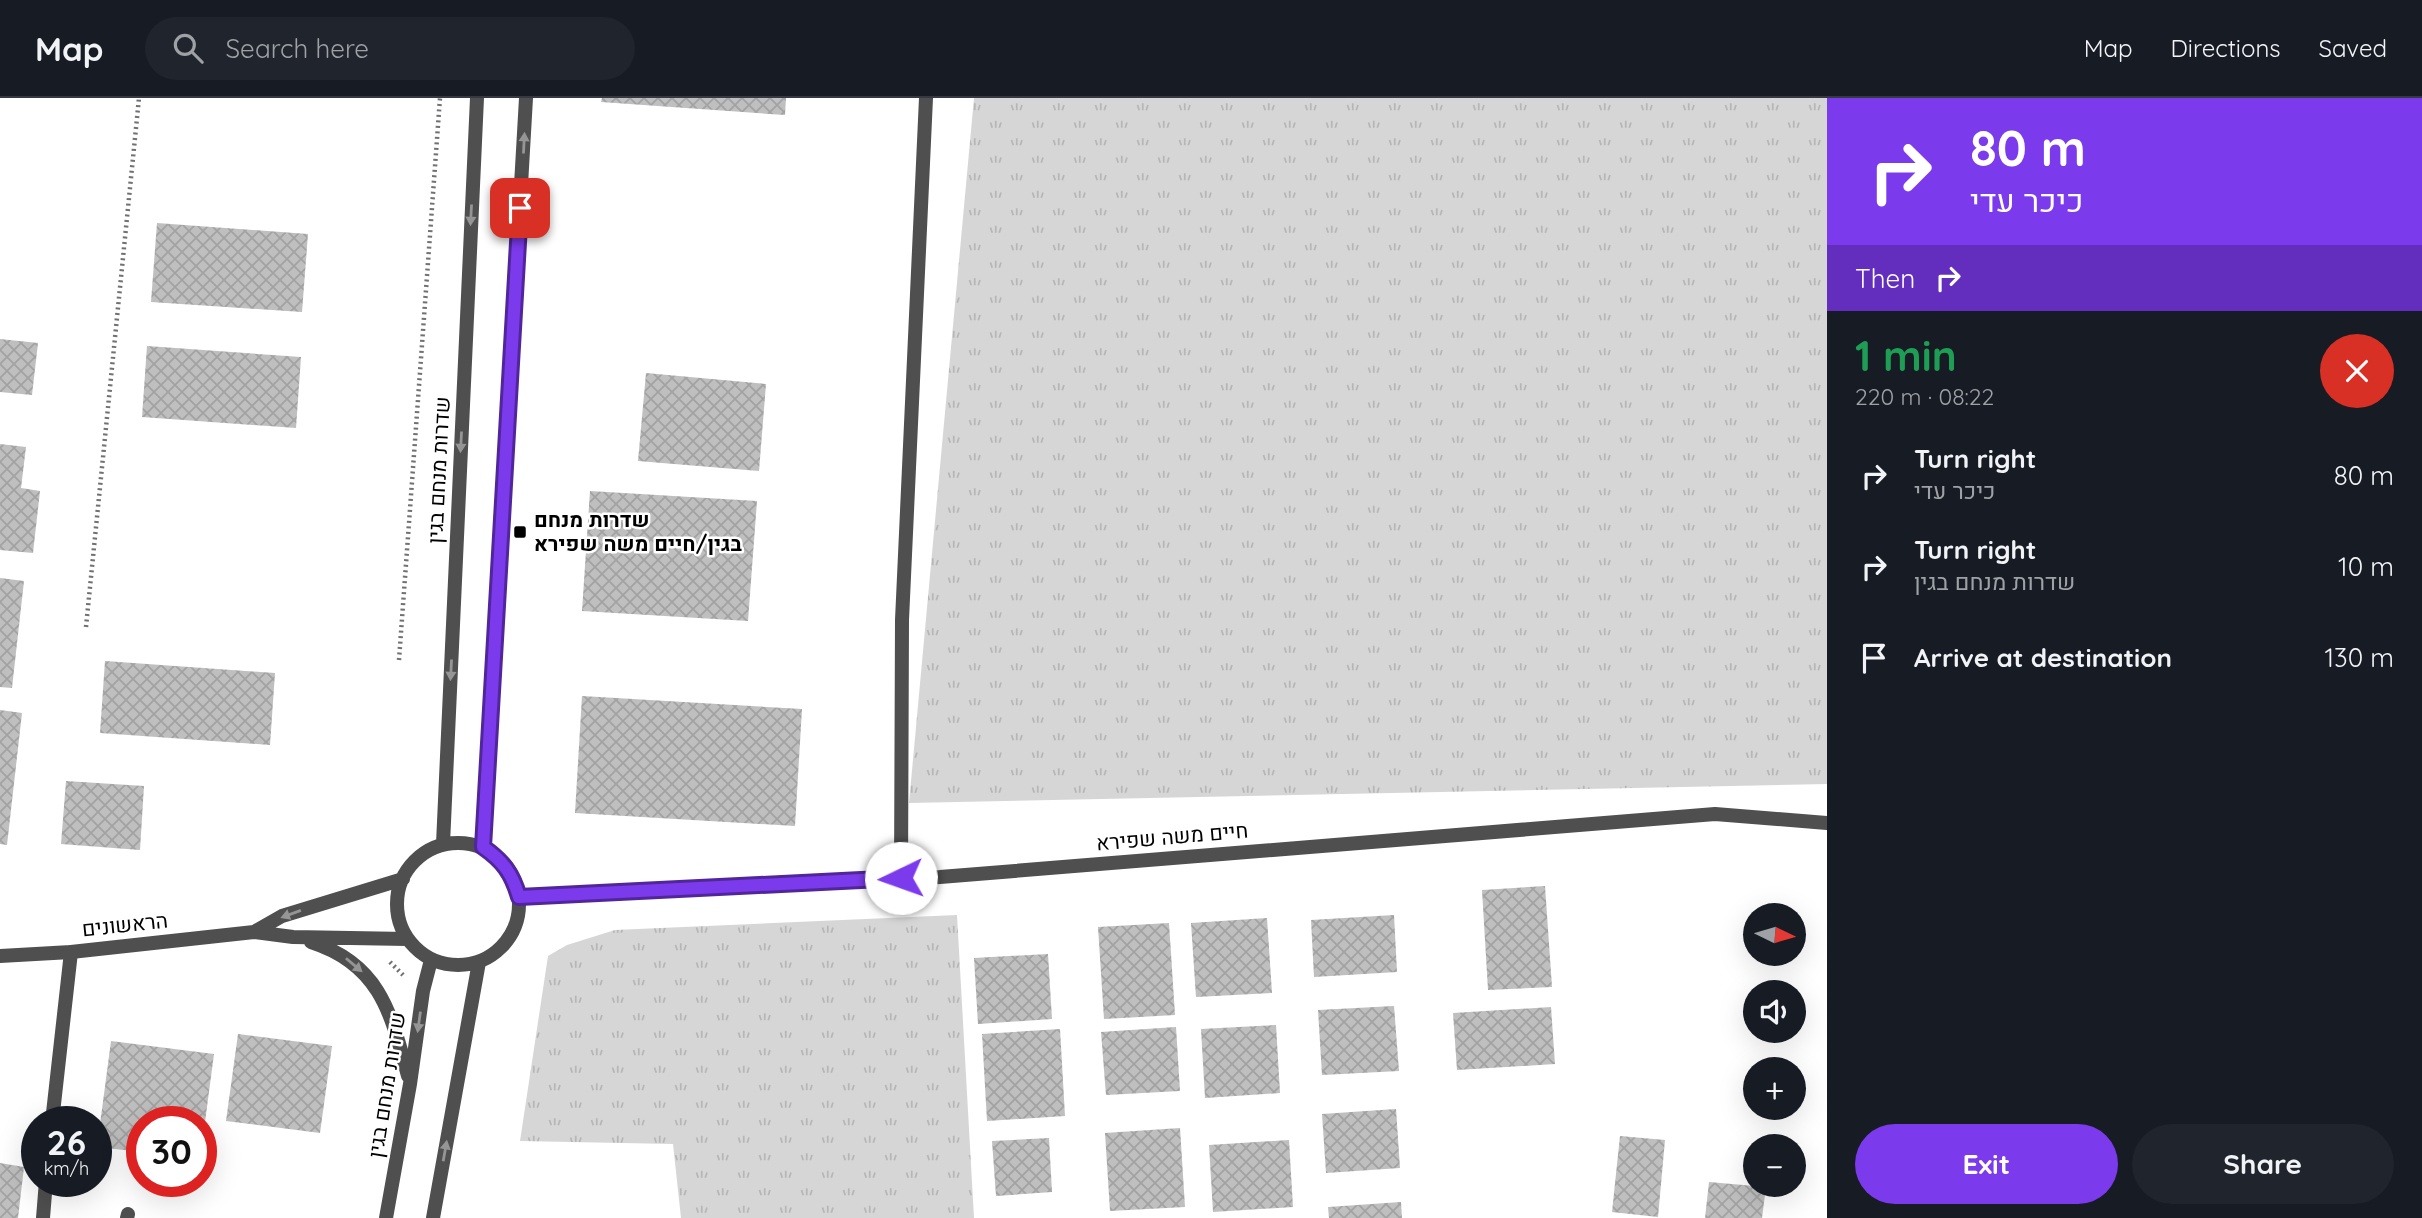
<!DOCTYPE html>
<meta charset="utf-8">
<style>
body{margin:0;font-family:Quicksand,Heebo,sans-serif;background:#20242c;color:#f1f3f6;height:100vh;display:flex;flex-direction:column;font-size:26px;white-space:nowrap}
*{box-sizing:border-box;margin:0}
p{font-size:23px;color:#9ea1a6}
.icon{flex:none;width:38px;height:38px;fill:none;stroke:currentColor;stroke-width:2;stroke-linecap:round;stroke-linejoin:round}
.map{position:relative;flex:1;overflow:hidden}
.sheet{display:flex;flex-direction:column;background:#171b24;width:595px}
.sheet>*{flex:none}
.banner{background:#7c3aed;color:#fff;overflow:hidden}
.needle{width:46px;rotate:95deg}
.buttons{position:absolute;left:1743px;top:805px;display:grid;gap:14px}
.buttons a{display:grid;place-items:center;width:63px;height:63px;border-radius:50%;background:#171b24;box-shadow:0 7px 28px #0002;font-size:35px}
.speed{position:absolute;left:21px;top:1008px;display:flex;gap:14px;font-size:35px;font-weight:700;text-align:center}
.speed>*{display:grid;place-content:center;width:91px;height:91px;border-radius:50%;background:#171b24;box-shadow:0 7px 28px #0002;line-height:1}
.speed small{font-size:18px;font-weight:400}
.speed .limit{border:10px solid #d22;background:#fff;color:#111}
.pin{position:absolute;display:grid;place-items:center;width:60px;height:60px;color:#fff;margin:-30px;border-radius:14px;box-shadow:0 4px 10px #0006}
.me{position:absolute;width:77px;margin:-38px;rotate:267deg;stroke-linejoin:round;filter:drop-shadow(0 0 5px #0008)}
.turn{display:flex;align-items:center;gap:24px;height:147px;padding:0 28px;font-size:32px}
.turn .icon{width:91px;height:91px;stroke-width:2.5}
.turn b{display:block;font-size:49px;line-height:60px}
.then{display:flex;align-items:center;height:66px;padding:0 28px;background:#0003;gap:14px;font-size:26px}
.round{display:grid;place-items:center;flex:none;width:74px;height:74px;border-radius:37px;background:#20242c}
.head{display:flex;align-items:center;justify-content:space-between;height:119px;padding:0 28px}
h1{font-size:42px;font-weight:700;line-height:52px;color:#1e9e55}
.cta{display:flex;gap:14px;margin-top:auto;padding:14px 28px}
.cta a{flex:1;height:80px;border-radius:42px;background:#7c3aed;color:#fff;font-size:28px;font-weight:700;line-height:80px;text-align:center}
.cta a+a{background:#20242c;color:#f1f3f6}
ul{padding:0;list-style:none}
li{display:flex;align-items:center;gap:21px;height:91px;padding:0 28px}
li div{flex:1}
li b{display:block;font-size:26px}
li em{font-style:normal}
header{display:flex;align-items:center;gap:42px;box-sizing:border-box;height:98px;padding:0 35px;background:#171b24;border-bottom:2px solid #363941}
header strong{font-size:33px}
nav{display:flex;gap:38px;margin-inline-start:auto;font-size:24px}
.search{width:490px;height:63px;background:#20242c;display:flex;align-items:center;gap:18px;box-sizing:border-box;padding:0 24px;border-radius:38px;color:#9ea1a6;font-size:26px}
main{display:flex;flex:1;min-height:0}
.map>svg:first-child{display:block}
.grass{fill:url(#grass-tufts)}
.building{fill:url(#building-cross-hatch)}
.lines{fill:none;stroke-linecap:round;stroke-linejoin:round}
.path{stroke:#717171;stroke-width:4.5;stroke-dasharray:2 3.5;stroke-linecap:butt}
.service{stroke:#4f4f4f;stroke-width:14}
.minor{stroke:#4f4f4f;stroke-width:14}
.tertiary{stroke:#4f4f4f;stroke-width:14}
.oneway{fill:#959595}
.route-casing{stroke:#51269a;stroke-width:18}
.route{stroke:#7c3aed;stroke-width:12}
.poi-dot{fill:#000;stroke:#fff;stroke-width:2.5}
.labels{text-anchor:middle;stroke-width:5;stroke-linejoin:round;paint-order:stroke}
.street-label{font-size:21px;fill:#000;stroke:#fff}
.poi-label{font-size:21px;font-weight:bold;fill:#000;stroke:#fff;text-anchor:start}
</style>
<header>
<strong>Map</strong>
<div class="search"><svg class="icon" aria-label="search" viewBox="0 0 24 24"><circle cx="10" cy="10" r="6"/><path d="M15 15l6 6"/></svg>Search here</div>
<nav><a>Map</a><a>Directions</a><a>Saved</a></nav>
</header>
<main>
<div class="map">
<svg width="1827" height="1120" viewBox="0 0 1827 1120">
<defs>
<pattern id="grass-tufts" width="24" height="20" patternUnits="userSpaceOnUse" patternTransform="scale(1.75)"><rect width="24" height="20" fill="#d6d6d6"/><path d="M3 7l-1-3M5 7V3M7 7l1-3M15 17l-1-3M17 17v-4M19 17l1-3" fill="none" stroke="#b6b6b6"/></pattern>
<pattern id="building-cross-hatch" width="8" height="8" patternUnits="userSpaceOnUse" patternTransform="scale(1.75)"><rect width="8" height="8" fill="#bfbfbf"/><path d="M0 0l8 8M0 8l8-8" fill="none" stroke="#a2a2a2"/></pattern>
</defs>
<rect width="100%" height="100%" fill="#fff"/>
<path class="grass" d="M974,0H1827V686L909,705Z
M957,817L974,1120H681L673,1046L520,1043L548,858L567,847L615,832Z"/>
<path class="building" d="M602,0H786L785,17L601,4Z
M157,125L308,136L302,214L151,204Z
M0,241L38,245L32,297L0,294Z
M147,248L301,259L296,330L142,319Z
M646,275L766,286L759,373L638,363Z
M0,346L26,349L21,390L40,393L33,455L0,452Z
M590,393L757,403L748,523L582,513Z
M0,480L24,483L12,590L0,589Z
M105,563L275,575L270,647L100,635Z
M582,598L802,611L795,728L575,715Z
M0,612L22,615L7,747L0,746Z
M66,683L144,688L140,752L61,746Z
M1545,788L1552,889L1488,892L1482,792Z
M1394,817L1397,874L1314,879L1311,822Z
M1267,820L1272,895L1196,899L1191,825Z
M1169,825L1175,917L1104,921L1098,829Z
M1048,856L1052,921L978,926L974,860Z
M1394,908L1399,973L1322,977L1318,912Z
M1551,909L1555,966L1457,972L1453,915Z
M1276,927L1280,995L1205,1000L1201,931Z
M1176,929L1180,993L1106,997L1101,934Z
M1060,931L1065,1018L987,1023L982,936Z
M238,936L332,948L320,1035L226,1023Z
M111,943L214,956L203,1039L201,1024H142V1054L97,1049Z
M1396,1011L1400,1070L1326,1075L1322,1016Z
M1180,1030L1185,1109L1110,1113L1105,1035Z
M1620,1038L1665,1042L1658,1119L1612,1114Z
M1049,1040L1052,1094L996,1098L992,1043Z
M1289,1042L1293,1109L1213,1114L1209,1047Z
M0,1065L24,1069L18,1120H0Z
M1709,1084L1766,1089L1762,1120H1705Z
M1401,1104L1402,1120H1329L1328,1109Z"/>
<g class="lines">
<path class="path" d="M86,529L139,0
M399,562L440,0
M390,864L403,877"/>
<path class="service" d="M127,1120L128,1116"/>
<path class="minor" d="M901,780L902,522L926,0
M519,799L940,779L1715,716L1827,725
M52,1024L71,854
M43,1120L46,1083"/>
<path class="tertiary" d="M397 806a61 61 0 1 1 122 0a61 61 0 1 1-122 0Z
M443,746L477,0
M483,749L526,0
M254,834L282,818L403,781
M311,844C380,866 391,915 408,978
M0,858L71,854L254,834L293,839L407,841
M386,1120L410,986L423,893L431,862
M433,1120L479,864"/>
</g>
<defs><path id="oneway-solid" d="M-6-.8H1V-3.2L6.5 0L1 3.2V.8H-6Z" transform="scale(1.75)"/></defs>
<g class="oneway">
<use href="#oneway-solid" transform="translate(524 45) rotate(-87)"/>
<use href="#oneway-solid" transform="translate(471 117) rotate(93)"/>
<use href="#oneway-solid" transform="translate(461 344) rotate(93)"/>
<use href="#oneway-solid" transform="translate(451 572) rotate(93)"/>
<use href="#oneway-solid" transform="translate(291 816) rotate(160)"/>
<use href="#oneway-solid" transform="translate(354 867) rotate(40)"/>
<use href="#oneway-solid" transform="translate(419 924) rotate(98)"/>
<use href="#oneway-solid" transform="translate(445 1053) rotate(-80)"/>
</g>
<g class="lines">
<defs>
<path id="route" d="M520,110L483,749C503,763 512,775 519,799L901,780"/>
</defs>
<use href="#route" class="route-casing"/>
<use href="#route" class="route"/>
</g>
<rect class="poi-dot" x="513" y="427" width="14" height="14" rx="3.5"/>
<g class="labels">
<g class="street-label">
<text transform="translate(439 372) rotate(-87)" y="7">שדרות מנחם בגין</text>
<text transform="translate(1172 739) rotate(-5)" y="7">חיים משה שפירא</text>
<text transform="translate(125 827) rotate(-6)" y="7">הראשונים</text>
<text transform="translate(387 987) rotate(-81)" y="7">שדרות מנחם בגין</text>
</g>
<g class="poi-label">
<text x="534" y="429">שדרות מנחם<tspan x="534" dy="24">בגין/חיים משה שפירא</tspan></text>
</g>
</g>
</svg>
<div class="buttons">
<a><svg class="needle" viewBox="-14 -14 28 28"><path d="M0-13l5 13h-10z" fill="#e53935"/><path d="M0 13l5-13h-10z" fill="#9ea1a6"/></svg></a>
<a><svg class="icon" aria-label="sound" viewBox="0 0 24 24"><path d="M4 9h4l5-4v14l-5-4H4zM17 9q2 3 0 6"/></svg></a>
<a>+</a>
<a>−</a>
</div>
<div class="speed"><div>26<small>km/h</small></div><div class="limit">30</div></div>
<div class="pin" style="left:520px;top:110px;background:#d93025"><svg class="icon" aria-label="arrive" viewBox="0 0 24 24"><path d="M6 21V4h12l-3 4 3 4H6"/></svg></div>
<svg class="me" style="left:901px;top:780px" viewBox="-20 -20 40 40"><circle r="19" fill="#fff"/><path d="M0-13L10 11 0 6-10 11z" fill="#7c3aed"/></svg>
</div>
<section class="sheet">
<div class="banner">
<div class="turn"><svg class="icon" aria-label="right" viewBox="0 0 24 24"><path d="M7 20v-9h11M14 6l5 5-5 5"/></svg><div><b>80 m</b>כיכר עדי</div></div>
<div class="then">Then<svg class="icon" aria-label="right" viewBox="0 0 24 24"><path d="M7 20v-9h11M14 6l5 5-5 5"/></svg></div>
</div>
<div class="head"><div><h1>1 min</h1><p>220 m · 08:22</p></div><a class="round" style="background:#d93025;color:#fff"><svg class="icon" aria-label="close" viewBox="0 0 24 24"><path d="M6 6l12 12M18 6L6 18"/></svg></a></div>
<ul>
<li><svg class="icon" aria-label="right" viewBox="0 0 24 24"><path d="M7 20v-9h11M14 6l5 5-5 5"/></svg><div><b>Turn right</b><p>כיכר עדי</p></div><em>80 m</em></li>
<li><svg class="icon" aria-label="right" viewBox="0 0 24 24"><path d="M7 20v-9h11M14 6l5 5-5 5"/></svg><div><b>Turn right</b><p>שדרות מנחם בגין</p></div><em>10 m</em></li>
<li><svg class="icon" aria-label="arrive" viewBox="0 0 24 24"><path d="M6 21V4h12l-3 4 3 4H6"/></svg><div><b>Arrive at destination</b></div><em>130 m</em></li>
</ul>
<div class="cta"><a>Exit</a><a>Share</a></div>
</section>
</main>
